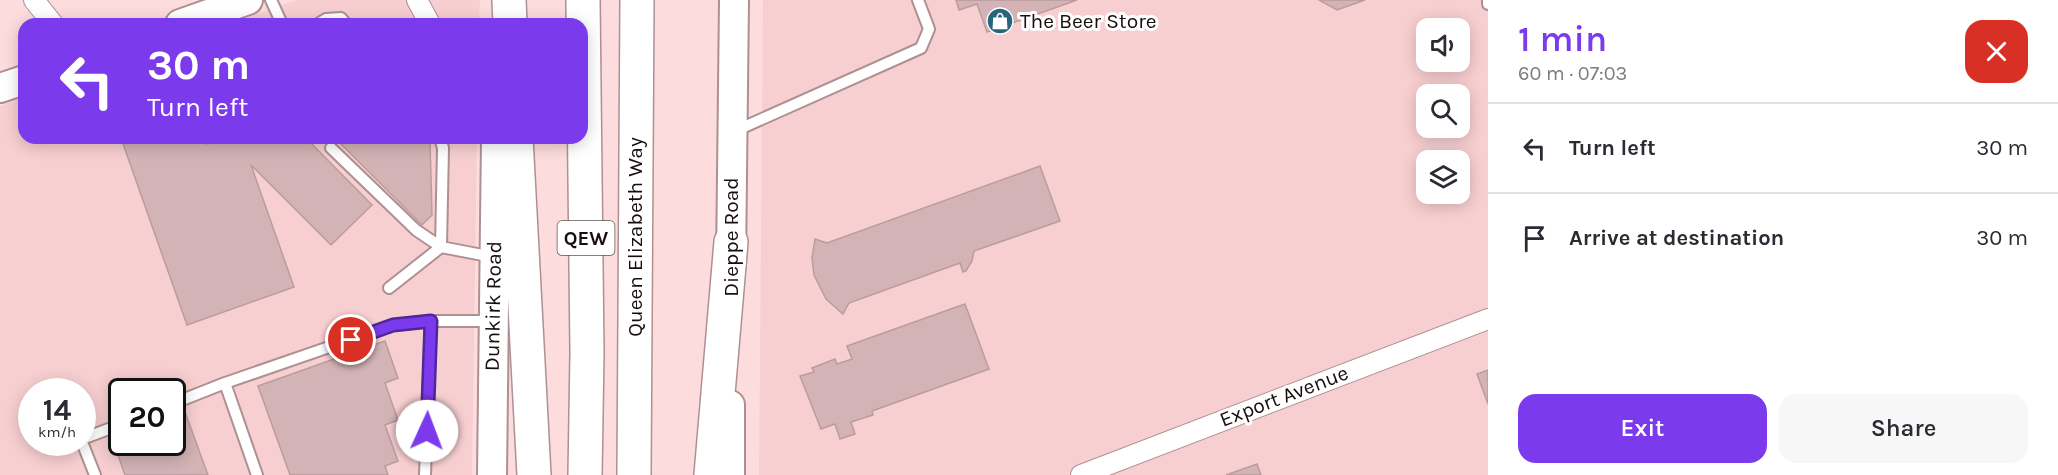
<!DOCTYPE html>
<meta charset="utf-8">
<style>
body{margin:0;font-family:Karla,sans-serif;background:#f7f7f7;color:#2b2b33;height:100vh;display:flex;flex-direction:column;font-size:22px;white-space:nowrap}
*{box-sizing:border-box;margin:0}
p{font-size:20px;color:#7c7c81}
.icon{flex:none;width:33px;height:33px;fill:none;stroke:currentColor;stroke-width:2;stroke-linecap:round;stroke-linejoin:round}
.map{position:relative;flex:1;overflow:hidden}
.sheet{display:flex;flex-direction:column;background:#fff;width:570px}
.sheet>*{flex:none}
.banner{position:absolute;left:18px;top:18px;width:570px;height:126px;border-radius:18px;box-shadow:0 3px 15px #0003;background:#7c3aed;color:#fff;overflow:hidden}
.buttons{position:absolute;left:1416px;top:18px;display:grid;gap:12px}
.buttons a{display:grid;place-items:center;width:54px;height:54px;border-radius:12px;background:#fff;box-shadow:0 3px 15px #0003;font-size:30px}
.speed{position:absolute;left:18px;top:378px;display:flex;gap:12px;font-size:30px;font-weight:700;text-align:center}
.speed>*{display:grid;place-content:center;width:78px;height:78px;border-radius:50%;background:#fff;box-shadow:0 3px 15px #0003;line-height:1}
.speed small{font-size:15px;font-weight:400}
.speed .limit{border:3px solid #111;border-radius:9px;background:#fff;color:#111}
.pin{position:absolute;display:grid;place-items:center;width:51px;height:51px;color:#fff;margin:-26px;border:3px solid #fff;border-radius:50%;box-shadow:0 2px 6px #0007}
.me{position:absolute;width:66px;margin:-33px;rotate:2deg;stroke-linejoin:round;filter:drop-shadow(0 0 4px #0008)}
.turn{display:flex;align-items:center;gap:21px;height:126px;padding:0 30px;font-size:27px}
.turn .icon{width:78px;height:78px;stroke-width:2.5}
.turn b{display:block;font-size:42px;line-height:51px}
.round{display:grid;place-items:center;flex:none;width:63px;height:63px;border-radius:18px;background:#f7f7f7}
.head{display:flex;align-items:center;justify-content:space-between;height:102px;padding:0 30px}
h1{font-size:36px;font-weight:600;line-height:45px;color:#7c3aed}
.primary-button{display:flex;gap:12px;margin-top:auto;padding:12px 30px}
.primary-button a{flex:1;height:69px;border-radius:18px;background:#7c3aed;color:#fff;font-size:24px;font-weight:600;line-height:69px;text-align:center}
.primary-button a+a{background:#f7f7f7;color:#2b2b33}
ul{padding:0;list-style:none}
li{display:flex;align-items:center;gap:18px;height:90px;padding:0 30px;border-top:2px solid #e1e1e2}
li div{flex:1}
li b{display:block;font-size:22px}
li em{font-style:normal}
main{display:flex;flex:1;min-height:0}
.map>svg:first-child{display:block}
.built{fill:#f8cfd1;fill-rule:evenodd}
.building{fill:#d3b3b5;stroke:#bb9c9d;stroke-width:1.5}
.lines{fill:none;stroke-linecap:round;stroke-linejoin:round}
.lane-casing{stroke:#ae9092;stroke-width:14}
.street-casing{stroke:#ae9092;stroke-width:22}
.secondary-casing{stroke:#ae9092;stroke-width:32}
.highway-casing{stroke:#ae9092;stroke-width:36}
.lane{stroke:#fff;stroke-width:10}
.street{stroke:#fff;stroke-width:20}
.secondary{stroke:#fff;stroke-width:28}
.highway{stroke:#fff;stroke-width:33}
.route-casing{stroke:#51269a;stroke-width:15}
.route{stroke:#7c3aed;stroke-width:10}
.labels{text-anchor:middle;stroke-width:6;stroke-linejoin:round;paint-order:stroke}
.shield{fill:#fff;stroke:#5d5656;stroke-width:1.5}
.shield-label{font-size:20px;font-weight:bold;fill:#180e0e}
.poi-label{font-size:21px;fill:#180e0e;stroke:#fff;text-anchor:start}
.street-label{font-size:21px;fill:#180e0e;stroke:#fff}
</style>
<main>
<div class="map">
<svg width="1488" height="475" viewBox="0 0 1488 475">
<rect width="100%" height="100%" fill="#fddcdd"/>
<path class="built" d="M296,0H480L479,24H229Z
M763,0H1488V475H759ZM1426,28H1460V62H1426ZM1426,94H1460V128H1426ZM1426,160H1460V194H1426Z
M24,98V138H477L472,475H0V106ZM32,392H82V442H32ZM122,392H172V442H122Z"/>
<path class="building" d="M956,0H1077L987,32L977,4L959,10Z
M1319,0H1365L1337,10Z
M131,138H205L207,144L224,138H306L372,205L331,245L251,165L294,287L187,325L122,141Z
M335,138H426L430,141L432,215L422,225Z
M1040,166L1060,221L974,251L972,261L966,271L963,272L960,263L849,303L843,314L826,299L814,275L812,258L815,239L827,243Z
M965,304L989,369L872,411L873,415L851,422L855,434L840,439L835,424L821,429L800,376L814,372L812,368L835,359L837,364L852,359L847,346Z
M385,341L398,378L385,383L398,420L385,425L398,461L385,466L388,475H290L258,386Z
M1488,370V404L1477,374Z
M185,412L208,475H125L112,438L122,435V442H172V416Z
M1257,464L1261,475H1226Z"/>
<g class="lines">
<defs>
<path id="lane" d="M271,0L282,24
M1488,1V4
M318,24L326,19L341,18L346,24
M735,131L921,48L929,29L918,0
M440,138L443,148L441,247L493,257
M331,148L416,230L441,247L389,288
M225,383L393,325L431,321H492
M172,404L225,383L257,475
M82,439L122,424
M82,442L95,475
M425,475L431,321"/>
<path id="street" d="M34,0L53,24
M417,0L430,24
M1081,475L1488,319"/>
<path id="secondary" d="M180,24L248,0
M0,88L24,80
M731,263L734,0
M492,475L496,138
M730,475V405"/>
<path id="highway" d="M509,0L510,24
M583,0L587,353L585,475
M516,138L534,475
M634,475L637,0
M711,475L731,242"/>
</defs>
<use href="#lane" class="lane-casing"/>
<use href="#street" class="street-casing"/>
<use href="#secondary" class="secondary-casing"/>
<use href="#highway" class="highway-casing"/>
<use href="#lane" class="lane"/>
<use href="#street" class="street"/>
<use href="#secondary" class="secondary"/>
<use href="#highway" class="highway"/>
</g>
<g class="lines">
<defs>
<path id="route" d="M351,340L393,325L431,321L427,431"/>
</defs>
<use href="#route" class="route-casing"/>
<use href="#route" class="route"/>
</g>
<defs>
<symbol id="shop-disc" viewBox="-11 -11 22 22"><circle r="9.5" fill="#28667c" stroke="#fff"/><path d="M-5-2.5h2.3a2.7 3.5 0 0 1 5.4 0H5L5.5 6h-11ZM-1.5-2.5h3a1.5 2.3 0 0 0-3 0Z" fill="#fff"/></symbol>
</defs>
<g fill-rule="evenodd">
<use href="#shop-disc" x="985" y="6" width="30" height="30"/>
</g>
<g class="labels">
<rect class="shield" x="557.5" y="221" width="57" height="34" rx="4.5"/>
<g class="shield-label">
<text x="586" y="245">QEW</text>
</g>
<g class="poi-label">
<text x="1020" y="28">The Beer Store</text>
</g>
<g class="street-label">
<text transform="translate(635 237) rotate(-90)" y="7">Queen Elizabeth Way</text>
<text transform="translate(731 237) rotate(-90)" y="7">Dieppe Road</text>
<text transform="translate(493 306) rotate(-89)" y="7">Dunkirk Road</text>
<text transform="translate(1284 396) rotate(-21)" y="7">Export Avenue</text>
</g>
</g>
</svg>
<div class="buttons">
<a><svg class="icon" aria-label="sound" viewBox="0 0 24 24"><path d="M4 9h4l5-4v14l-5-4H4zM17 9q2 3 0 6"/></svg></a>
<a><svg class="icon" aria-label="search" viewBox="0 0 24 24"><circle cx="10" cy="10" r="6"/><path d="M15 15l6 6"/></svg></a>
<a><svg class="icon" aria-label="layers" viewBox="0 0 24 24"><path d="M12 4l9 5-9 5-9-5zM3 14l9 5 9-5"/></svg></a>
</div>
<div class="speed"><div>14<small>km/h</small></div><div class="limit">20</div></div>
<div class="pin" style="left:351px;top:340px;background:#d93025"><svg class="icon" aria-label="arrive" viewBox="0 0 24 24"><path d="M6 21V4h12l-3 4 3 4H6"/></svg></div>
<svg class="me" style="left:427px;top:431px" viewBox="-20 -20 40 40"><circle r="19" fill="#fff"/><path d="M0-13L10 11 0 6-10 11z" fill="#7c3aed"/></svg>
<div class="banner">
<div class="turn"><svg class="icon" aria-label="left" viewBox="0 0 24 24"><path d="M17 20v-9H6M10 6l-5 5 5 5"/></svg><div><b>30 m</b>Turn left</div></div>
</div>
</div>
<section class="sheet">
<div class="head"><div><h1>1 min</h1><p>60 m · 07:03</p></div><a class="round" style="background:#d93025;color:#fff"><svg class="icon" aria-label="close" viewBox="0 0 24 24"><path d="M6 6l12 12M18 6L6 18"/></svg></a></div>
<ul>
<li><svg class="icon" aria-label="left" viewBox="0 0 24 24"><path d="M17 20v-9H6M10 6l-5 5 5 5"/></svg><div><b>Turn left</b></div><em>30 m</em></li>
<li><svg class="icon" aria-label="arrive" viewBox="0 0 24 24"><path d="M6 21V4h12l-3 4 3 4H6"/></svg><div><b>Arrive at destination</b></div><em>30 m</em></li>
</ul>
<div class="primary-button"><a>Exit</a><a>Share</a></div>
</section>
</main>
